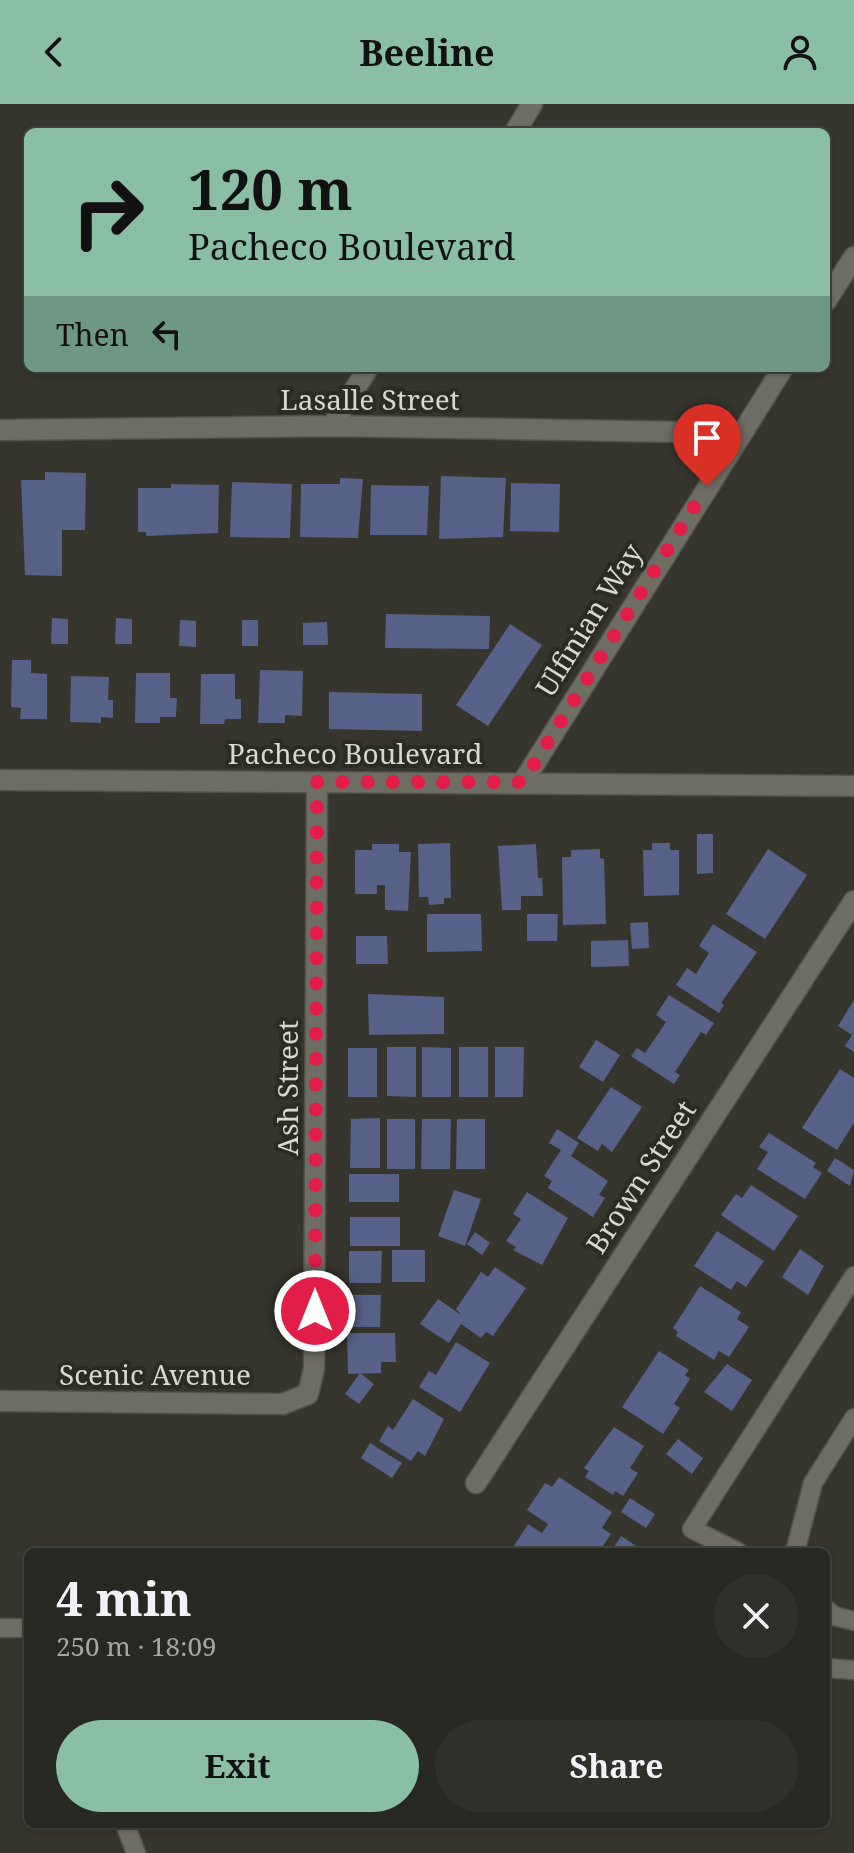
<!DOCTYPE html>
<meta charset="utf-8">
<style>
body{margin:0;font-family:"Noto Serif",serif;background:#30302a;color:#f1f3f6;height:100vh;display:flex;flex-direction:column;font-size:30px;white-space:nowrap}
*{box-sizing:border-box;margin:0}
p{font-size:26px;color:#a5a6a5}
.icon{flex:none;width:44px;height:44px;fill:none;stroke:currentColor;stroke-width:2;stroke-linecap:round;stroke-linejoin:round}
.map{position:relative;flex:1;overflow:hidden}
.details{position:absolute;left:24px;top:1444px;width:806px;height:280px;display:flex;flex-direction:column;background:#282822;border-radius:12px;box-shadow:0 2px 6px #0004,0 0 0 2px #444440}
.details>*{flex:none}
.hud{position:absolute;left:24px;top:24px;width:806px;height:244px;border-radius:12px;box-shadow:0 2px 6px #0004,0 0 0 2px #444440;background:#8abfa5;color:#111;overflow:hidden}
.pin{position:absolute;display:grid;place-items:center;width:68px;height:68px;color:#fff;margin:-82px -34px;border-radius:50% 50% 50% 0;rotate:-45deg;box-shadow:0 0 8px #0007}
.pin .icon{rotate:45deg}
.me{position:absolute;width:88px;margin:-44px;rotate:0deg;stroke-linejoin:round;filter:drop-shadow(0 0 6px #0008)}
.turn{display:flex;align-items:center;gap:28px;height:168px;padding:0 32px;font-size:36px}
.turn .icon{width:104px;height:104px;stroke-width:2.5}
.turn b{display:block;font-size:56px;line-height:68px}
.then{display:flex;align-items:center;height:76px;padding:0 32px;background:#0003;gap:16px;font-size:30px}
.round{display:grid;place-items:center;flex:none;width:84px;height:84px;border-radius:42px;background:#30302a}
.summary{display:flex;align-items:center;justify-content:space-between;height:136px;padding:0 32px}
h1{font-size:48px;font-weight:700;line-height:60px}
.button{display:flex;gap:16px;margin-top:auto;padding:16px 32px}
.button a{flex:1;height:92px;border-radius:48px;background:#8abfa5;color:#111;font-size:32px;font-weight:700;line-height:92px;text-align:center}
.button a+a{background:#30302a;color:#f1f3f6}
header{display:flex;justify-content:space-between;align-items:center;height:104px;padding:0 32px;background:#8abfa5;color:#111;font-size:36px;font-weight:700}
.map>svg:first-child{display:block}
.building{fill:#576086}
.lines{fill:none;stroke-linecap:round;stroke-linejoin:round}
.service-casing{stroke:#51514a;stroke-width:21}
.minor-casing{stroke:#51514a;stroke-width:23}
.secondary-casing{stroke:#51514a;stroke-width:23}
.service{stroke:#6d6d64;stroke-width:18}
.minor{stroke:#6d6d64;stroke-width:20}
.secondary{stroke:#6d6d64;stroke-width:20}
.route{stroke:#e11d48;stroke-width:14;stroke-dasharray:0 25.2}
.labels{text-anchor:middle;stroke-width:8;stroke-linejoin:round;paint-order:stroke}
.street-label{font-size:28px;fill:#d8d8d2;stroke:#2b2b23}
</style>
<header><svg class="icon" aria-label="back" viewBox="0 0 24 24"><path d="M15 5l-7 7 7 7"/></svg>Beeline<svg class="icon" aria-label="person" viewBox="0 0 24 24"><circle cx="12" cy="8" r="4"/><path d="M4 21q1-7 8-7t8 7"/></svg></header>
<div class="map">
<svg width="854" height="1749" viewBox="0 0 854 1749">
<rect width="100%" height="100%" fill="#35352d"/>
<path class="building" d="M45,368L86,369L85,426H62V472L25,471L21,376H45Z
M441,372L506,374L503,433L439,435Z
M340,374L363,375L358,434L300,433L301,380H340Z
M232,378L292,380L290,434L230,433Z
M511,379L560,380L559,428L510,427Z
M171,380L219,381L218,429L146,432V428H138V384H171Z
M371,381L429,382L427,431H370Z
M386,510L490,512L489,545L385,544Z
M52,514L68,515V540H51Z
M116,514L132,515V540H115Z
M180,516L196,517V543L179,542Z
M242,516H258V542H242Z
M327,518L328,541H303V519Z
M510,520L542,541L488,622L456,601Z
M12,556H31V569L47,570V615H20L21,604L11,603Z
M260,566L303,567L302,612L285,611V619H258Z
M136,569H170V594H177L176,613H160V619H135Z
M201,570H235V595H241V615H225L224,620H200Z
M71,572L109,573L108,596H113V614L101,613V619L70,618Z
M329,588L422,590V627L329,625Z
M697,730H713V769L697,770Z
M450,739L451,794H444V800L429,801L428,793H419L418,740Z
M652,739H670V746H679V791L644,792L643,746H652Z
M372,740H399V748H411L408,807L385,806V781H377V790H355V746H372Z
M536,740L538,774H542L543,792H521V806H502L498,742Z
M600,745V754L604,755L606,820L563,821L562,753H571V746Z
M768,745L807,771L765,835L726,810Z
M427,810H481L482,847L427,848Z
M527,810H558L557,837H527Z
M648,818L649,844L632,845L630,819Z
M713,820L757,848L721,899L724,901L719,909L676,881L687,864L696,870L709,849L699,842Z
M356,832H387L388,860H356Z
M628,836L629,862L591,863V837Z
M368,890L444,893V930L369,931Z
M669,891L714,919L706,931L701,928L675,968L680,971L674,980L631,952L637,944L645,949L666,918L656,911Z
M854,896V948L845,942L852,931L838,922Z
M596,936L620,951L603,978L579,963Z
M387,943H416V993L387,992Z
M422,943L451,944V993H422Z
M459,943H488V993H459Z
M495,943H524L523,993H495Z
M348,944H377V993H348Z
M840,965L854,974V1019L837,1046L802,1024Z
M611,983L642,1003L612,1048L602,1040L598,1047L577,1034Z
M380,1014V1064H350L351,1015Z
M387,1015H415V1065H387Z
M422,1015H451L450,1065H421Z
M457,1015H485V1065H456Z
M557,1025L579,1039L571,1052L608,1077L599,1091L605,1094L593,1113L548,1084L552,1077L544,1072L561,1046L549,1039Z
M769,1029L816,1059L813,1063L822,1069L805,1095L757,1065L768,1048L759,1043Z
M835,1054L854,1066L850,1082L827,1067Z
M349,1070H399V1098H349Z
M751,1081L798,1112L774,1147L721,1111L736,1090L742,1094Z
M454,1086L481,1095L465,1142L438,1132Z
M527,1088L568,1114L542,1161L513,1146L516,1143L506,1137L521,1115L513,1110Z
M350,1113H400V1142H350Z
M717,1127L764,1157L746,1183L737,1177L731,1186L694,1162Z
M475,1128L490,1139L482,1151L467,1140Z
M800,1145L824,1162L808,1191L782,1173Z
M392,1146H425V1178H392Z
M349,1147H382L381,1179H349Z
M495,1163L526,1184L493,1232L486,1228L481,1234L461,1220L449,1239L420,1220L438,1195L461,1211L456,1205L481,1168L488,1173Z
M700,1182L741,1208L737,1215L749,1223L729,1253L719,1247L714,1256L676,1232L678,1228L673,1224Z
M348,1191H381L380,1223H348Z
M347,1229H395L396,1258H381V1269L348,1270Z
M456,1238L490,1259L460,1308L419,1283L429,1267L436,1271Z
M659,1247L689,1266L685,1271L690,1275L674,1300L680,1304L663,1330L622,1303Z
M727,1260L752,1276L732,1307L704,1288Z
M360,1269L374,1280L359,1300L345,1290Z
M413,1295L444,1315L425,1352L418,1347L411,1357L379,1337L388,1322L393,1326Z
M614,1323L644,1342L630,1364L638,1369L623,1392L615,1387L613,1391L585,1373L589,1367L584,1364Z
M678,1335L703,1354L692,1370L666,1350Z
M370,1339L402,1359L392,1374L361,1354Z
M559,1373L612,1408L602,1424L611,1430L599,1448H510L528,1420L542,1429L548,1420L527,1406L545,1379L552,1383Z
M630,1394L655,1410L646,1424L621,1408Z
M621,1432L641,1445L639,1448H611Z"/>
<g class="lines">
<defs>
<path id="service" d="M738,1448L692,1425L854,1172
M795,1448L813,1379L854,1314
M826,1505L834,1512L854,1517
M0,1524H28
M826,1564L854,1566
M125,1720L136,1749"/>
<path id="minor" d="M515,28L532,0
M826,197L854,153
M332,322L368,264
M0,326L332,322L740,329
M523,678L783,264
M0,1297L283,1300L308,1290L314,1265L317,678
M476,1379L854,797"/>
<path id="secondary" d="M0,676L854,682"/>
</defs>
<use href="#service" class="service-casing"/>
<use href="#minor" class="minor-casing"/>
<use href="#secondary" class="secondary-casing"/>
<use href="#service" class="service"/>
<use href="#minor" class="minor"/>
<use href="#secondary" class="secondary"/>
</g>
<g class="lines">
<path class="route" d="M315,1207L317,678H523L707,382"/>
</g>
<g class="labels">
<g class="street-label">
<text x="370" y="306">Lasalle Street</text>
<text transform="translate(589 516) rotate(-58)" y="10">Ulfinian Way</text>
<text x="355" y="660">Pacheco Boulevard</text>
<text transform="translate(288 984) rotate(-90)" y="10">Ash Street</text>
<text transform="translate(641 1073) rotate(-57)" y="10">Brown Street</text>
<text x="155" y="1281">Scenic Avenue</text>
</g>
</g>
</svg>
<div class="pin" style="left:707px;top:382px;background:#d93025"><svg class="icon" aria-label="arrive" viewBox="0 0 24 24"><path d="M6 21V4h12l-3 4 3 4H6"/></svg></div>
<svg class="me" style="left:315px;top:1207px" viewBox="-20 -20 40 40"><circle r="17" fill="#e11d48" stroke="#fff" stroke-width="3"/><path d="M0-11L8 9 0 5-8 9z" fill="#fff"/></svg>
<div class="hud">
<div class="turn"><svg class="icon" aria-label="right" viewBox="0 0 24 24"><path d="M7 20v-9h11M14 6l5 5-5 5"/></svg><div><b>120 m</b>Pacheco Boulevard</div></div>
<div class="then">Then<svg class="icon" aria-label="left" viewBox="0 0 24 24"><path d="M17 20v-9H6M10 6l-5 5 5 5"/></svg></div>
</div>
<section class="details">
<div class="summary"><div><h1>4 min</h1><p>250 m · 18:09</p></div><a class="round"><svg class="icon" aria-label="close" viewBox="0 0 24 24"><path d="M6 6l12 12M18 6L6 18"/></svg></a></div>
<div class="button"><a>Exit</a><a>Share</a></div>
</section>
</div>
